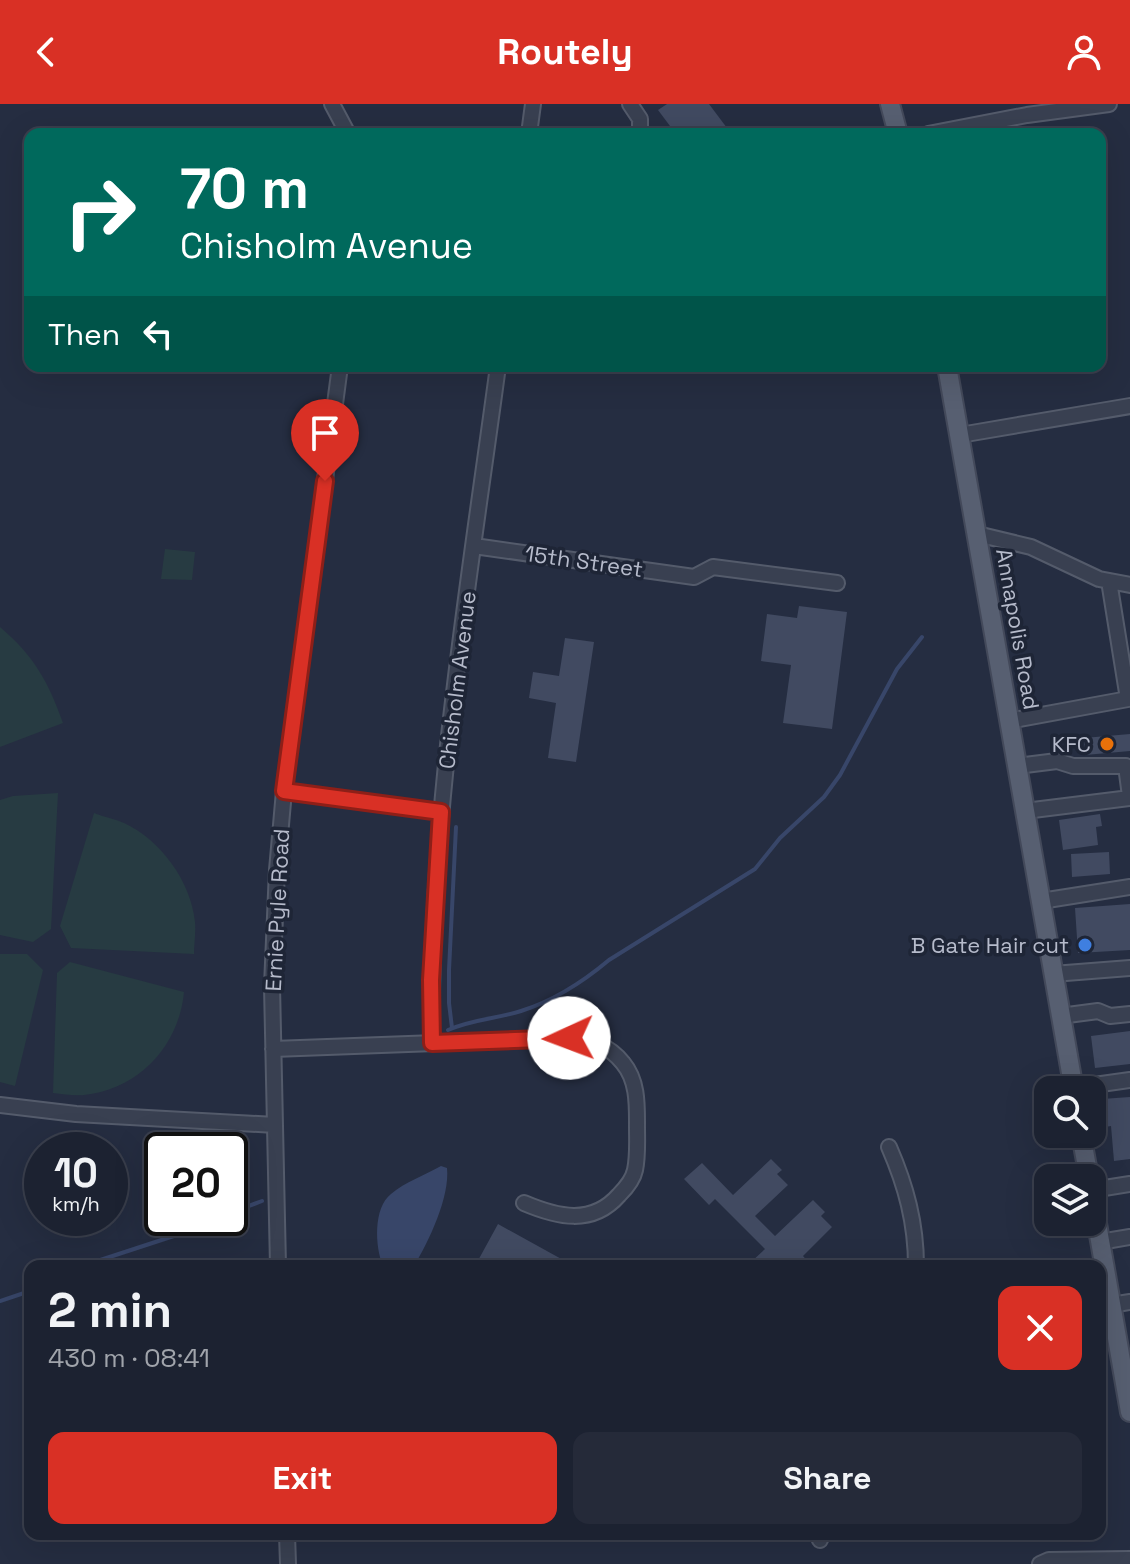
<!DOCTYPE html>
<meta charset="utf-8">
<style>
body{margin:0;font-family:"Space Grotesk",sans-serif;background:#252a39;color:#f1f3f6;height:100vh;display:flex;flex-direction:column;font-size:30px;white-space:nowrap}
*{box-sizing:border-box;margin:0}
p{font-size:26px;color:#a0a4ab}
.icon{flex:none;width:44px;height:44px;fill:none;stroke:currentColor;stroke-width:2;stroke-linecap:round;stroke-linejoin:round}
.map{position:relative;flex:1;overflow:hidden}
.drawer{position:absolute;left:24px;top:1156px;width:1082px;height:280px;display:flex;flex-direction:column;background:#1c2231;border-radius:16px;box-shadow:0 8px 32px #0002,0 0 0 2px #3a3f4d}
.drawer>*{flex:none}
.hud{position:absolute;left:24px;top:24px;width:1082px;height:244px;border-radius:16px;box-shadow:0 8px 32px #0002,0 0 0 2px #3a3f4d;background:#00695c;color:#fff;overflow:hidden}
.tools{position:absolute;left:1034px;top:972px;display:grid;gap:16px}
.tools a{display:grid;place-items:center;width:72px;height:72px;border-radius:16px;background:#1c2231;box-shadow:0 8px 32px #0002,0 0 0 2px #3a3f4d;font-size:40px}
.speed{position:absolute;left:24px;top:1028px;display:flex;gap:16px;font-size:40px;font-weight:700;text-align:center}
.speed>*{display:grid;place-content:center;width:104px;height:104px;border-radius:50%;background:#1c2231;box-shadow:0 8px 32px #0002,0 0 0 2px #3a3f4d;line-height:1}
.speed small{font-size:20px;font-weight:400}
.speed .limit{border:4px solid #111;border-radius:12px;background:#fff;color:#111}
.pin{position:absolute;display:grid;place-items:center;width:68px;height:68px;color:#fff;margin:-82px -34px;border-radius:50% 50% 50% 0;rotate:-45deg;box-shadow:0 0 8px #0007}
.pin .icon{rotate:45deg}
.me{position:absolute;width:88px;margin:-44px;rotate:268deg;stroke-linejoin:round;filter:drop-shadow(0 0 6px #0008)}
.turn{display:flex;align-items:center;gap:28px;height:168px;padding:0 24px;font-size:36px}
.turn .icon{width:104px;height:104px;stroke-width:2.5}
.turn b{display:block;font-size:56px;line-height:68px}
.then{display:flex;align-items:center;height:76px;padding:0 24px;background:#0003;gap:16px;font-size:30px}
.round{display:grid;place-items:center;flex:none;width:84px;height:84px;border-radius:16px;background:#252a39}
.overview{display:flex;align-items:center;justify-content:space-between;height:136px;padding:0 24px}
h1{font-size:48px;font-weight:700;line-height:60px}
.action{display:flex;gap:16px;margin-top:auto;padding:16px 24px}
.action a{flex:1;height:92px;border-radius:16px;background:#d93025;color:#fff;font-size:32px;font-weight:700;line-height:92px;text-align:center}
.action a+a{background:#252a39;color:#f1f3f6}
header{display:flex;justify-content:space-between;align-items:center;height:104px;padding:0 24px;background:#d93025;color:#fff;font-size:36px;font-weight:700}
.map>svg:first-child{display:block}
.green{fill:#273b42}
.water{fill:#384669}
.lines{fill:none;stroke-linecap:round;stroke-linejoin:round}
.stream{stroke:#384669;stroke-width:4}
.building{fill:#414a61}
.minor-casing{stroke:#545b6b;stroke-width:18}
.major-casing{stroke:#43495a;stroke-width:22}
.minor{stroke:#394051;stroke-width:14}
.major{stroke:#575f71;stroke-width:18}
.route-casing{stroke:#8d1f18;stroke-width:20}
.route{stroke:#d93025;stroke-width:14}
.food-dot{fill:#e8710a;stroke:#1e2536;stroke-width:3}
.shop-dot{fill:#3f7fe0;stroke:#1e2536;stroke-width:3}
.labels{text-anchor:middle;stroke-width:7;stroke-linejoin:round;paint-order:stroke}
.street-label{font-size:22px;fill:#b6bbcb;stroke:#1e2536}
.poi-label{font-size:22px;fill:#b6bbcb;stroke:#1e2536;text-anchor:end}
</style>
<header><svg class="icon" aria-label="back" viewBox="0 0 24 24"><path d="M15 5l-7 7 7 7"/></svg>Routely<svg class="icon" aria-label="person" viewBox="0 0 24 24"><circle cx="12" cy="8" r="4"/><path d="M4 21q1-7 8-7t8 7"/></svg></header>
<div class="map">
<svg width="1130" height="1460" viewBox="0 0 1130 1460">
<rect width="100%" height="100%" fill="#252d41"/>
<path class="green" d="M165,445L195,448L192,476L161,475Z
M0,523C34,552 48,577 63,619L0,643Z
M58,689L51,825L33,838L0,831V696L13,692Z
M94,709C104,713 115,715 124,719C161,736 191,778 195,818C196,828 194,840 194,850L71,844L60,822Z
M0,850H27L43,866L15,982L0,978Z
M70,858L184,888C179,942 139,985 84,991C74,992 63,990 53,989L57,869Z"/>
<path class="water" d="M441,1062L447,1064C450,1093 429,1137 414,1162H383C375,1143 373,1104 391,1090C405,1078 425,1071 441,1062Z"/>
<g class="lines">
<path class="stream" d="M452,924L449,899V866L456,723
M448,926C473,915 496,915 521,907C553,897 584,877 609,856L755,765L780,734L824,693L840,671L897,565L922,533
M230,1109L262,1097
M82,1162L186,1128L216,1114
M0,1197L30,1187"/>
</g>
<path class="building" d="M667,0H709L727,24L720,30H676L658,6Z
M799,502L847,508L832,625L783,619L791,561L761,557L767,510L797,514Z
M565,534L594,538L576,658L548,654L556,599L529,594L533,568L559,572Z
M1130,630V647L1085,651L1084,634Z
M1100,710L1102,722L1096,723L1098,741L1063,746L1059,716Z
M1109,748L1110,770L1072,773L1071,750Z
M1130,800V846L1078,849L1075,804Z
M1130,927V960L1095,964L1091,932Z
M1130,993V1055L1114,1057L1111,1022L1105,1023L1102,995Z
M771,1055L782,1066L777,1070L788,1081L755,1112L775,1132L813,1096L825,1108L821,1112L832,1123L803,1152L809,1159L806,1162H752L750,1159L765,1145L715,1095L709,1101L684,1075L702,1059L733,1091Z
M498,1120L574,1162H475Z"/>
<g class="lines">
<defs>
<path id="minor" d="M332,0L348,30
M630,0L640,15V30
M529,30L533,0
M928,30L1027,11L1109,0
M960,331L1130,302
M977,430L1031,443L1099,475L1130,481
M474,442L694,473L713,463L837,479
M1009,617L1128,595L1109,477
M1017,662L1057,657L1073,662H1126L1130,692
M284,687L441,708
M1025,707L1130,694
M1041,797L1130,783
M1053,870L1130,864
M1060,912L1098,907L1110,912L1130,910
M432,939C429,712 468,486 498,262
M273,945L569,934C591,936 609,941 623,959C638,977 637,1001 637,1023C637,1037 638,1052 635,1066C633,1076 626,1084 619,1091C592,1122 557,1113 524,1099
M1073,984L1130,976
M0,1001L76,1010L275,1021
M889,1043C906,1082 916,1119 916,1162
M1092,1086L1130,1080
M1100,1138L1130,1133
M278,1162L272,882L277,766L284,687L340,262
M1111,1201L1130,1198
M287,1430L288,1460
M817,1430L820,1436
M1040,1460L1049,1456L1130,1455"/>
<path id="major" d="M890,0L898,30
M947,262L1074,986
M1081,1030L1089,1074
M1092,1091L1130,1308"/>
</defs>
<use href="#minor" class="minor-casing"/>
<use href="#major" class="major-casing"/>
<use href="#minor" class="minor"/>
<use href="#major" class="major"/>
</g>
<g class="lines">
<defs>
<path id="route" d="M325,377L284,687L441,708L431,876L432,939L569,934"/>
</defs>
<use href="#route" class="route-casing"/>
<use href="#route" class="route"/>
</g>
<circle class="food-dot" cx="1107" cy="640" r="8"/>
<circle class="shop-dot" cx="1085" cy="841" r="8"/>
<g class="labels">
<g class="street-label">
<text transform="translate(584 457) rotate(8)" y="8">15th Street</text>
<text transform="translate(1018 525) rotate(80)" y="8">Annapolis Road</text>
<text transform="translate(457 576) rotate(-83)" y="8">Chisholm Avenue</text>
<text transform="translate(277 806) rotate(-87)" y="8">Ernie Pyle Road</text>
</g>
<g class="poi-label">
<text x="1091" y="648">KFC</text>
<text x="1069" y="849">B Gate Hair cut</text>
</g>
</g>
</svg>
<div class="tools">
<a><svg class="icon" aria-label="search" viewBox="0 0 24 24"><circle cx="10" cy="10" r="6"/><path d="M15 15l6 6"/></svg></a>
<a><svg class="icon" aria-label="layers" viewBox="0 0 24 24"><path d="M12 4l9 5-9 5-9-5zM3 14l9 5 9-5"/></svg></a>
</div>
<div class="speed"><div>10<small>km/h</small></div><div class="limit">20</div></div>
<div class="pin" style="left:325px;top:377px;background:#d93025"><svg class="icon" aria-label="arrive" viewBox="0 0 24 24"><path d="M6 21V4h12l-3 4 3 4H6"/></svg></div>
<svg class="me" style="left:569px;top:934px" viewBox="-20 -20 40 40"><circle r="19" fill="#fff"/><path d="M0-13L10 11 0 6-10 11z" fill="#d93025"/></svg>
<div class="hud">
<div class="turn"><svg class="icon" aria-label="right" viewBox="0 0 24 24"><path d="M7 20v-9h11M14 6l5 5-5 5"/></svg><div><b>70 m</b>Chisholm Avenue</div></div>
<div class="then">Then<svg class="icon" aria-label="left" viewBox="0 0 24 24"><path d="M17 20v-9H6M10 6l-5 5 5 5"/></svg></div>
</div>
<section class="drawer">
<div class="overview"><div><h1>2 min</h1><p>430 m · 08:41</p></div><a class="round" style="background:#d93025;color:#fff"><svg class="icon" aria-label="close" viewBox="0 0 24 24"><path d="M6 6l12 12M18 6L6 18"/></svg></a></div>
<div class="action"><a>Exit</a><a>Share</a></div>
</section>
</div>
